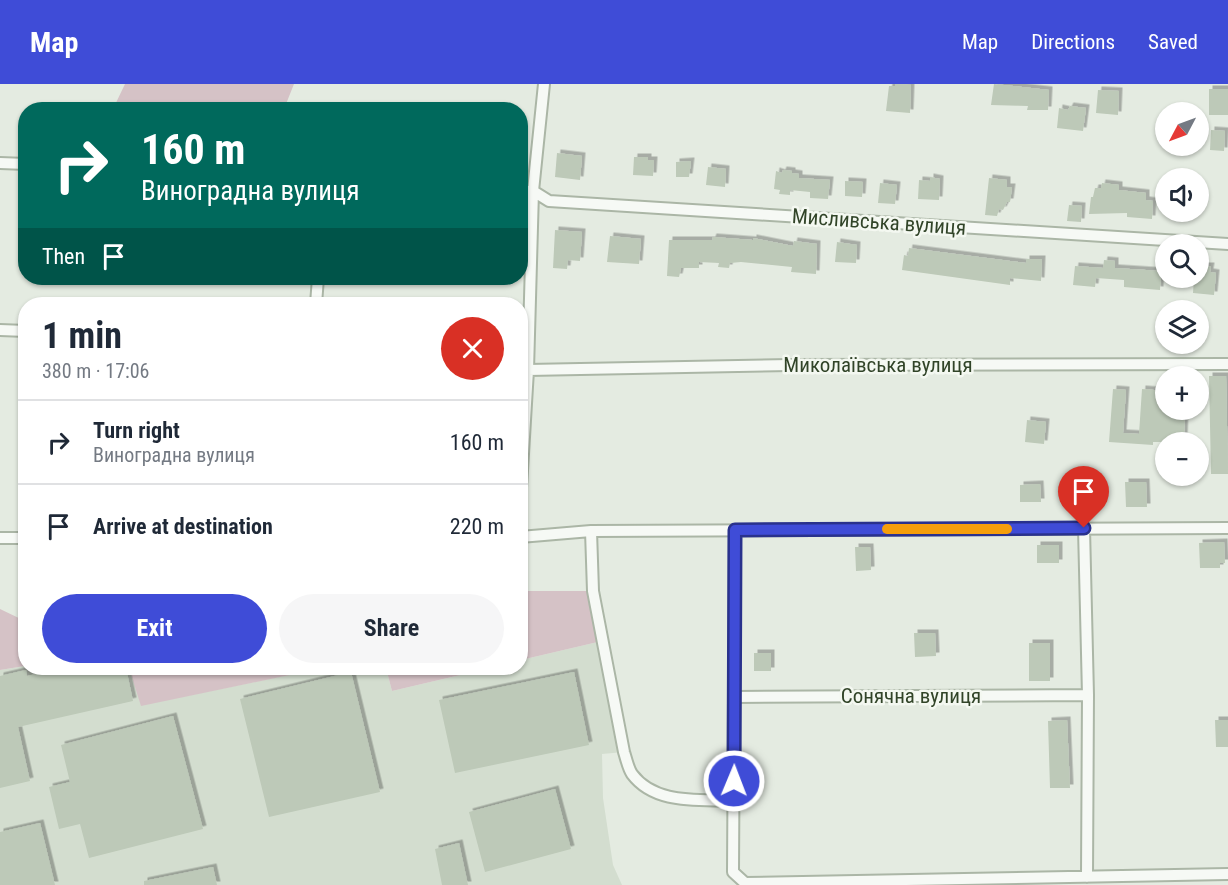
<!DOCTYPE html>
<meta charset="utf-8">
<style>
body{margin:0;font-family:"Roboto Condensed",sans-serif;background:#f6f6f7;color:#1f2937;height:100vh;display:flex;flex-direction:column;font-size:22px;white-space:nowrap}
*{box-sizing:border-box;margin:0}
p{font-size:20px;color:#747a83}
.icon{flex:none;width:33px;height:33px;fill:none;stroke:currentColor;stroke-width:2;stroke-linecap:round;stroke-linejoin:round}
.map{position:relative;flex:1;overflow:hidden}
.details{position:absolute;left:18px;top:213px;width:510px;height:378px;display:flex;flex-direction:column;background:#fff;border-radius:24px;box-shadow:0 2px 4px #0004}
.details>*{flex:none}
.guide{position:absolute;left:18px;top:18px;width:510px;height:183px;border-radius:24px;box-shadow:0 2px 4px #0004;background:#00695c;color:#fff;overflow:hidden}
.needle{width:39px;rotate:229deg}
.controls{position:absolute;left:1155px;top:18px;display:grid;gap:12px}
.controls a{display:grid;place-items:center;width:54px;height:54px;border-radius:50%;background:#fff;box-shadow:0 2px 4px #0004;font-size:30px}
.pin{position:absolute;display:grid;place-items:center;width:51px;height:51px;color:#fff;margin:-62px -26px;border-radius:50% 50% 50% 0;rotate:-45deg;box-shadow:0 0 6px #0007}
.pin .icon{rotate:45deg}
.me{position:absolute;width:66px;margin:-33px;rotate:1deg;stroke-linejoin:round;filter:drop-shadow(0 0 4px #0008)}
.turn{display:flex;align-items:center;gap:21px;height:126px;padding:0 24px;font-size:27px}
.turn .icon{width:78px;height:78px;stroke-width:2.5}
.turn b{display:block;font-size:42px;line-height:51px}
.then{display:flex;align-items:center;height:57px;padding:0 24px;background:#0003;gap:12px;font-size:22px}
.round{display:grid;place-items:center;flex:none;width:63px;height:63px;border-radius:32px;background:#f6f6f7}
.summary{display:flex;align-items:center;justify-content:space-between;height:102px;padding:0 24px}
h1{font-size:36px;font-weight:700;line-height:45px}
.primary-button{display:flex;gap:12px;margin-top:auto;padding:12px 24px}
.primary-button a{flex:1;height:69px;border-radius:36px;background:#3f4cd7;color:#fff;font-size:24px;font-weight:700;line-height:69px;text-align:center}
.primary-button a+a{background:#f6f6f7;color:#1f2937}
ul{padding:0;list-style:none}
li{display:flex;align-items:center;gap:18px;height:84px;padding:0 24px;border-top:2px solid #e0e1e3}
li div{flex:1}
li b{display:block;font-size:22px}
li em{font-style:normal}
header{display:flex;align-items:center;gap:36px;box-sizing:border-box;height:84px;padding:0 30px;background:#3f4cd7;color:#fff}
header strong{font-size:28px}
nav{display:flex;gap:33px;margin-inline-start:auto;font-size:21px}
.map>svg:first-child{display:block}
.built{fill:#d3ddcf}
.green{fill:#d5c2c6}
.building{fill:#bdc9b8;filter:url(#shadow)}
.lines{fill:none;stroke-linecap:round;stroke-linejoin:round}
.minor-casing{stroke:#abb6a6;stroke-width:14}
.minor{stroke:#f6f9f5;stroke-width:10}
.route-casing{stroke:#29318c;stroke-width:15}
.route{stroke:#3f4cd7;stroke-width:10}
.slow{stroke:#f59e0b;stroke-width:10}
.labels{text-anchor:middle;stroke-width:5;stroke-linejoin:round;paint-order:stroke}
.street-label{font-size:21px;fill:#314428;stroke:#f4f8f1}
</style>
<header>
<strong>Map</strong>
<nav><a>Map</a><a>Directions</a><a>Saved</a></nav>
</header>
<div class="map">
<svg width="1228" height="801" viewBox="0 0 1228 801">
<defs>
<filter id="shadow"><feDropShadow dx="3.5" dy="-3.5" stdDeviation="0" flood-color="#0004"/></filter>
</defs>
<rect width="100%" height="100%" fill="#e4ebe1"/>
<path class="built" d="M602,557L624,668L602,670L603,714L613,781L622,801H0V586L25,582L26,584H129L142,621L323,584H386L392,607L490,584H520L521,576Z"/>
<path class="green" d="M125,0H294L284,25H113Z
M520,507H593L602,557L521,576Z
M0,525L25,537V582L0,586Z
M129,584H323L141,622Z
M386,584H490L392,607Z"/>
<path class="building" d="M895,0L911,1L910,29L886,27L889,2H895Z
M994,0L1049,6L1048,26H1027L1028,22L991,21Z
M1209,5H1228V31H1209Z
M1098,6L1119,7L1118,31L1096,29Z
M1070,22L1086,24L1083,47L1057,44L1059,24L1068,26Z
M1211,46L1225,47L1224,67L1210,66Z
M557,69L582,72L580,96L555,93Z
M634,73H648V76H654L653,92L633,91Z
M691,77L689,93H676V78Z
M708,83L726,85L725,103L706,101Z
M783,86L792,87V89L799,90V94L830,96L828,115L810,114V108L790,106V111L779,110L780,106L774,105L776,87L782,89Z
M930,93L940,95L939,116L918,115L919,96L930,97Z
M989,94L1007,96V103H1012L1010,118H1007L1003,126L999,125L997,132L985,131Z
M845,97L863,98L862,113L845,112Z
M880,99L897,101L895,120L878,119Z
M1102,99L1119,101V106L1146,109V116L1153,117L1152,135L1127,133V129L1089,130L1091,113H1093L1095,104H1101Z
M1069,121L1082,122L1081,138L1067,137Z
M555,146L582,148L580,177L568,176L567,185L553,184Z
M610,152L641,155L639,180L607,178Z
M713,153L753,156V154L793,162L794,157L817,160L816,190L791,188L792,183L741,178L730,179L729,184L718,183L719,179L699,178V184H681L679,193L667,192L669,156H712Z
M837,158L857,161L856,179L835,178Z
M909,164L1026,179V175H1042L1041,197L1010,194V201L902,186L904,171L908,172Z
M1104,176L1115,177V184L1161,187L1160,206L1124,203V196L1096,194L1095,203L1073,201L1075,182L1103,184Z
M1198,182H1211L1210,188L1216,189L1214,211L1193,209L1194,194H1198Z
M1209,292H1226L1228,390H1211Z
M1113,305L1126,306L1123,349L1139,350L1142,305L1166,307V326H1185L1184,358H1153V361L1109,358Z
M1027,336L1046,338L1044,360L1025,358Z
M1125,398H1146L1147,423H1126Z
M1040,400L1041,418H1020V401Z
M1224,458L1225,479H1220V484H1200L1199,459Z
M1037,461H1059V479H1037Z
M855,463H870L871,486L856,487Z
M914,549H935L936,572L915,573Z
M1029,559H1050V597H1029Z
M754,569H771V587H754Z
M64,584H126L133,617L18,643L30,697L0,704V592L26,586L27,592Z
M351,588L380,708L269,733L240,615Z
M574,588L589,661L455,689L439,616Z
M173,632L203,745L89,774L80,740L59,745L49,703L70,698L61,661Z
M1067,636L1070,704H1050L1048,637Z
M1215,636H1228V663H1216Z
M555,705L571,765L485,788L469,728Z
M40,739L55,801H0V748Z
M459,759L468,801H442L435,765Z
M213,783L217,801H144V797Z"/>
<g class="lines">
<defs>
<path id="minor" d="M0,79L26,80
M520,107H533
M533,107L549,117L1228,160
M316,220L318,194
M0,246L26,247
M528,286L790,281L1228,280
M520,420L528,286L533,107L544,0
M1084,444L1088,611L1087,793
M735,446L733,788L745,799L1228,790
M591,447L593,507L624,668C626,674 628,684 632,690C655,721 699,715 733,717
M520,453L591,447L1228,444
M0,454H26
M735,613L1088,611"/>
</defs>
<use href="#minor" class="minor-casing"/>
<use href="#minor" class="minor"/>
</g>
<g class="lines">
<defs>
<path id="route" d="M734,697L735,446L1084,444"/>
</defs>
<use href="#route" class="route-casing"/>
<use href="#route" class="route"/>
<path class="slow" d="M887,445H1007"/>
</g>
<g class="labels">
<g class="street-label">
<text transform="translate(879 138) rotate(4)" y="7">Мисливська вулиця</text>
<text x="878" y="288">Миколаївська вулиця</text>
<text x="911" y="619">Сонячна вулиця</text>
</g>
</g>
</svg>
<div class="controls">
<a><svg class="needle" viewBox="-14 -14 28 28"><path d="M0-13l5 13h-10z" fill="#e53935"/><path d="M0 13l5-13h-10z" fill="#747a83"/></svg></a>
<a><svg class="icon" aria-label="sound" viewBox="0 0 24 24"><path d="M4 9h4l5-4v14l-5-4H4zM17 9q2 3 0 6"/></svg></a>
<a><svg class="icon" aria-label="search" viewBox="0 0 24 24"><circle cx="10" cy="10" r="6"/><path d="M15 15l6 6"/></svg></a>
<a><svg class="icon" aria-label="layers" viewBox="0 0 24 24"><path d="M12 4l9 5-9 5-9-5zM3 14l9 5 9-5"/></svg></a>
<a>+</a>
<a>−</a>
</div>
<div class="pin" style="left:1084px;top:444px;background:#d93025"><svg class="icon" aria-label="arrive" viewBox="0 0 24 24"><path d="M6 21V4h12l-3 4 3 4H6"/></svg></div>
<svg class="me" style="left:734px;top:697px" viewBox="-20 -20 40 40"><circle r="17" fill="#3f4cd7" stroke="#fff" stroke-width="3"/><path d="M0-11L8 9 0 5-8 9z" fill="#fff"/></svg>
<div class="guide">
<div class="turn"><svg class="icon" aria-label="right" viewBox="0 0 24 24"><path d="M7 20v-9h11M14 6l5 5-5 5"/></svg><div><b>160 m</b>Виноградна вулиця</div></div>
<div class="then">Then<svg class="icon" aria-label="arrive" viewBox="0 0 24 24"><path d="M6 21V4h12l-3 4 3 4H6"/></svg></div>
</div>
<section class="details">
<div class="summary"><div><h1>1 min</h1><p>380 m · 17:06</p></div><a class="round" style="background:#d93025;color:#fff"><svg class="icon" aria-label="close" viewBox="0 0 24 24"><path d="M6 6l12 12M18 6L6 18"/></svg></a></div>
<ul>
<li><svg class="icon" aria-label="right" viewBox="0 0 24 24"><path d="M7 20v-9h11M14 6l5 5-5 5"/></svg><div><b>Turn right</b><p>Виноградна вулиця</p></div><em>160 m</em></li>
<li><svg class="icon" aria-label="arrive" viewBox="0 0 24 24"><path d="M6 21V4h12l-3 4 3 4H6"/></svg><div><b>Arrive at destination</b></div><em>220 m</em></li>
</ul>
<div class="primary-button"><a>Exit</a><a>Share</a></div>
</section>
</div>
